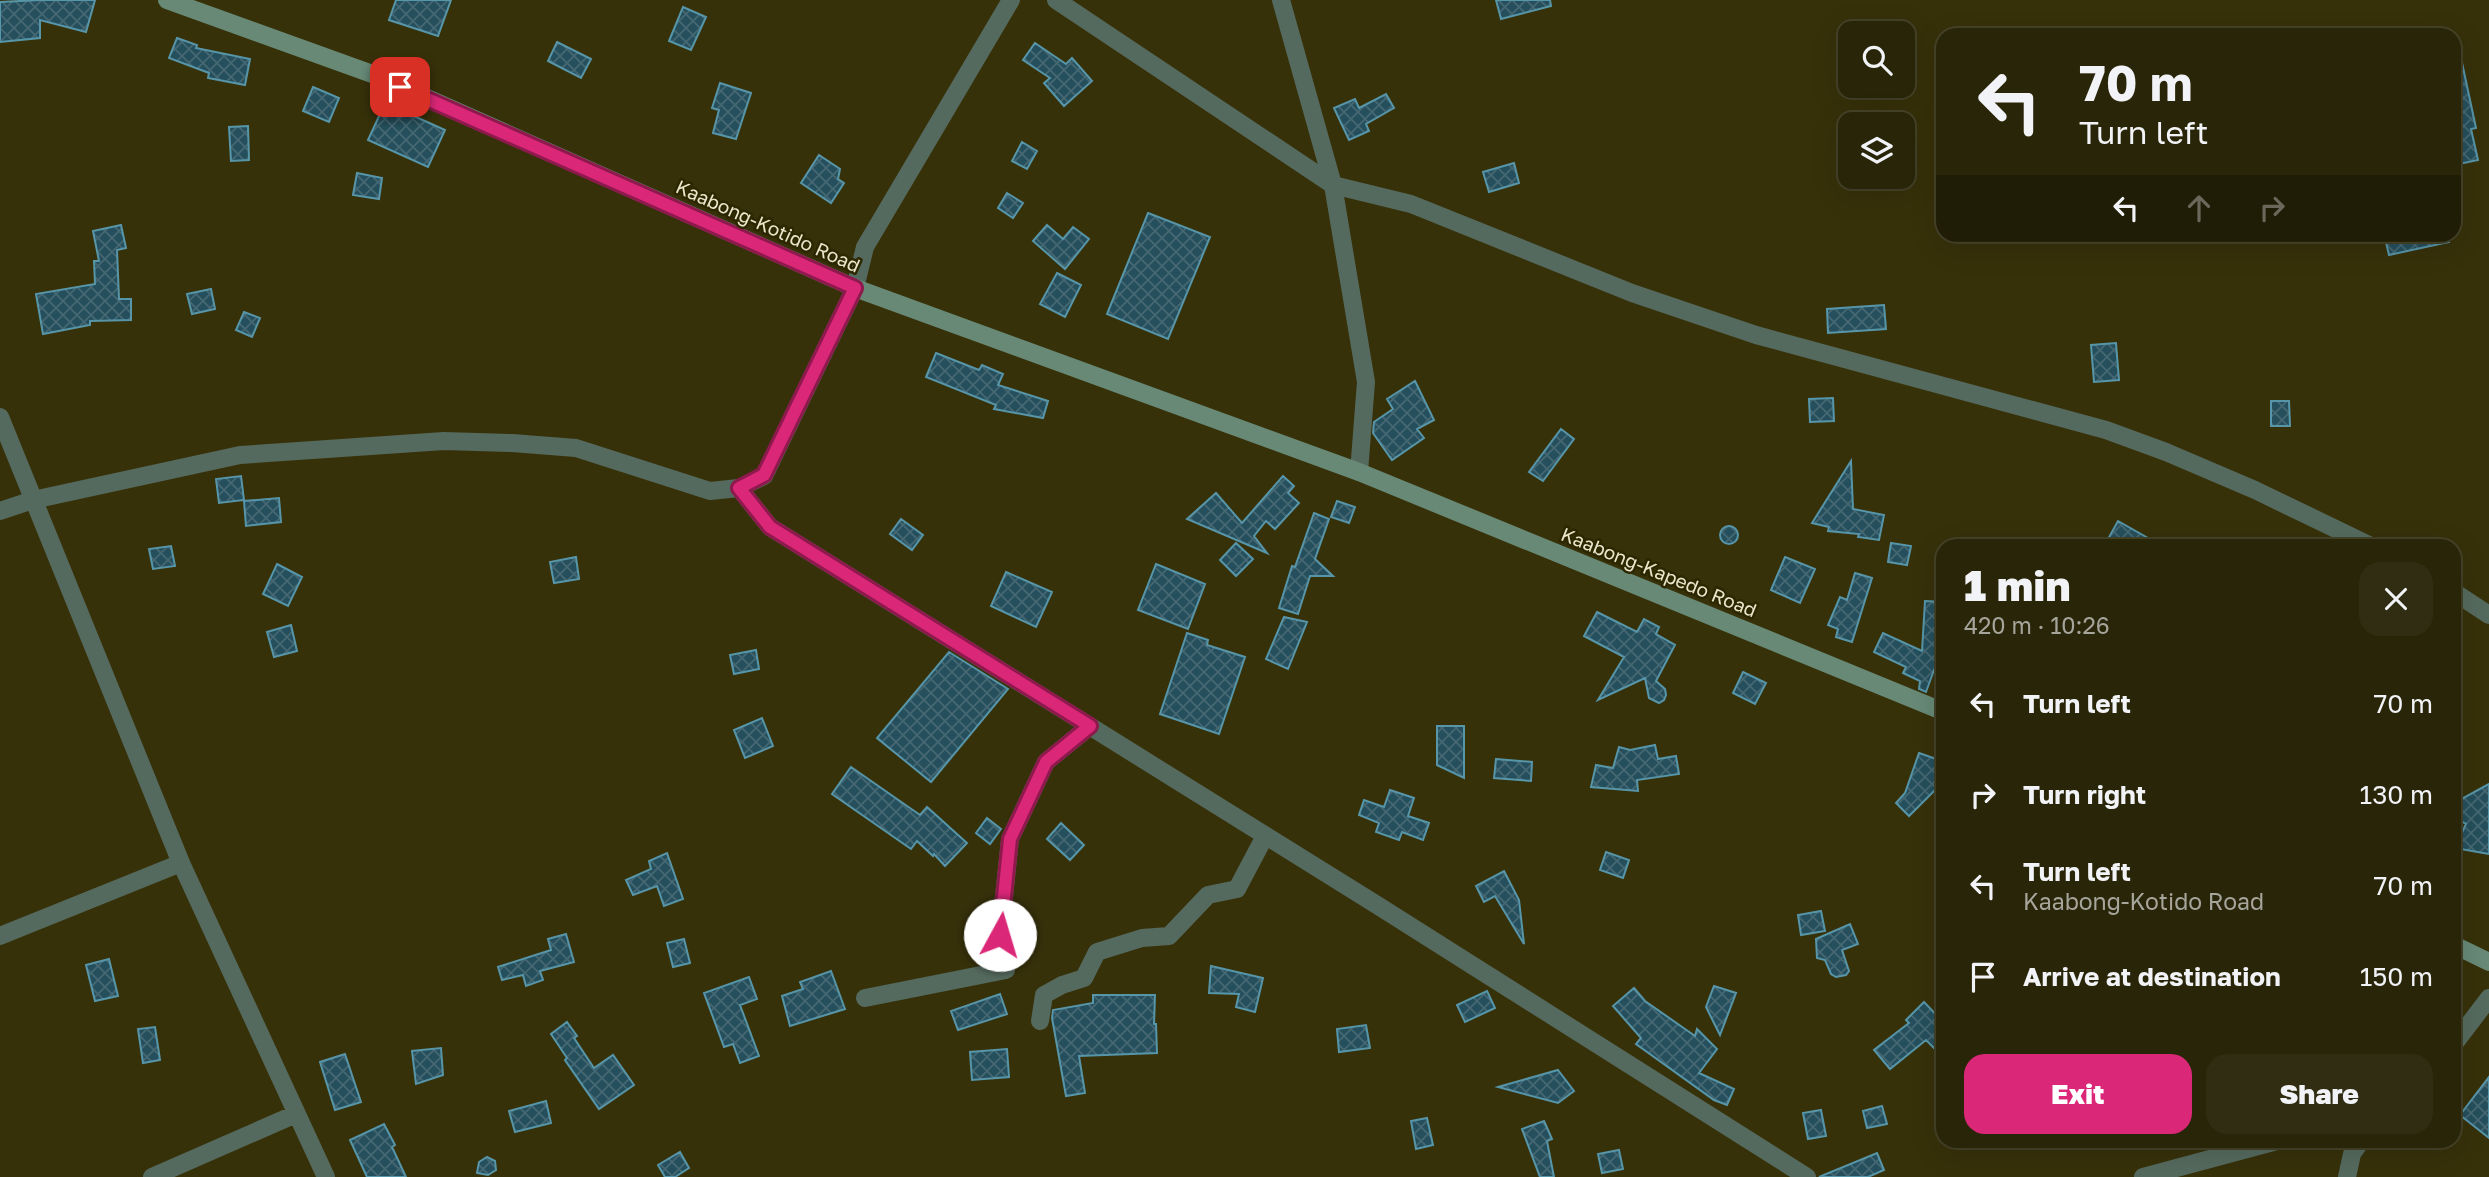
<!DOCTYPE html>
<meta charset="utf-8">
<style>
body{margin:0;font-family:"Golos Text",sans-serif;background:#312d12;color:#f1f3f6;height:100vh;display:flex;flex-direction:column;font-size:26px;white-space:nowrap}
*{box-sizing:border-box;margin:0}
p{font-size:23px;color:#a5a59c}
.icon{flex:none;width:38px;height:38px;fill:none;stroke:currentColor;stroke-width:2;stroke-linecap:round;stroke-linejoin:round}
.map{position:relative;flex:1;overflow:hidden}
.sheet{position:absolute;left:1936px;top:539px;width:525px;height:609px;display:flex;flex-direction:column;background:#292508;border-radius:21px;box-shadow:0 7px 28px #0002,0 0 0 2px #454229}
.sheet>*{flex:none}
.hud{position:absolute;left:1936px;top:28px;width:525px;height:214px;border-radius:21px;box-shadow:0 7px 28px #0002,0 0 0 2px #454229;background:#292508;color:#f1f3f6;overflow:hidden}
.tools{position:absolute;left:1838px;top:21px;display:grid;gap:14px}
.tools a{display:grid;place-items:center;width:77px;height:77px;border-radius:14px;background:#292508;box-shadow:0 7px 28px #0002,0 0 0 2px #454229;font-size:35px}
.pin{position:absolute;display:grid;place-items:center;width:60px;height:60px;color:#fff;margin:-30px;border-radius:14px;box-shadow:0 4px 10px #0006}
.me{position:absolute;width:77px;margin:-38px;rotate:6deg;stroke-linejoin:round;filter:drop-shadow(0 0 5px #0008)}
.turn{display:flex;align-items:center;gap:24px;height:147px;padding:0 28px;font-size:32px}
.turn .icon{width:91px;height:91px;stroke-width:2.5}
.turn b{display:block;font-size:49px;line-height:60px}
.lanes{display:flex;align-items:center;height:66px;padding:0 28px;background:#0003;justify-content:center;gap:35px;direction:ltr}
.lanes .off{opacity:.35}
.round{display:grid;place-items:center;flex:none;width:74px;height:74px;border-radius:21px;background:#312d12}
.summary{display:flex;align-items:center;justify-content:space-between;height:119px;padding:0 28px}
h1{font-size:42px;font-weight:800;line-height:52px}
.button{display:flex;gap:14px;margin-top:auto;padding:14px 28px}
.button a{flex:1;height:80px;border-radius:21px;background:#db2777;color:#fff;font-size:28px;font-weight:800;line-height:80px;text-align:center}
.button a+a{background:#312d12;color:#f1f3f6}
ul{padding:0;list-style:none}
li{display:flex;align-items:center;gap:21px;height:91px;padding:0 28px}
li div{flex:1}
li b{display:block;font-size:26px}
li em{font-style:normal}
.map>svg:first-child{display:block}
.building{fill:url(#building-cross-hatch);stroke:#5795a8;stroke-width:2}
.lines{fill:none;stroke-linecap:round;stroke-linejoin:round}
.minor{stroke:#556a5e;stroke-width:18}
.secondary{stroke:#678976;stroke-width:18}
.route-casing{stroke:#8e194d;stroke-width:18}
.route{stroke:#db2777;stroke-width:12}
.labels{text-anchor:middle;stroke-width:5;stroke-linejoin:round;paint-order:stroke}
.street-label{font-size:19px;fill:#eae6cb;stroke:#2d2700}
</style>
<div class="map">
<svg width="2489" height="1177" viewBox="0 0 2489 1177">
<defs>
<pattern id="building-cross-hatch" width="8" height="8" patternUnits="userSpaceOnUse" patternTransform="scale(1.75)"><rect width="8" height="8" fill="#254f5c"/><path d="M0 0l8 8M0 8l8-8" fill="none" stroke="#456872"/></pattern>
</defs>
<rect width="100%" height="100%" fill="#37310a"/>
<path class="building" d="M40,0H95L86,32L40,20V38L0,42V2Z
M396,0H451L438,36L389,20Z
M1496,0H1550L1551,6L1501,19Z
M683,7L706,17L691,50L669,41Z
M177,38L197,45L196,48L250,59L245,85L208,78L209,73L169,58Z
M557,42L591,59L581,78L548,61Z
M1035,43L1066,64L1072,58L1092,81L1064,106L1044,83L1050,78L1023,60Z
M2461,58L2476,128L2471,129L2478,160L2454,165V59Z
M720,83L751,93L736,139L713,133L719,110L712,108Z
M313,87L339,98L329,122L303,111Z
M1386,94L1394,108L1366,124L1369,131L1349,140L1334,108L1355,99L1359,108Z
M385,103L445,130L428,167L368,140Z
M248,126L249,160L231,161L229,127Z
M1022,142L1037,151L1027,169L1012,161Z
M819,155L840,169L838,179L844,183L831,203L801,183Z
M1514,163L1519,183L1489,192L1483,172Z
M357,173L382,178L379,199L353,195Z
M1007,193L1023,203L1013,218L998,208Z
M1148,213L1210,237L1168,339L1107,314Z
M121,225L126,248L117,250L119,299H131V320L90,321V325L43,334L36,294L95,284L94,261H99L93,231Z
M1047,225L1063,239L1073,227L1089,239L1065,269L1033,241Z
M2384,234H2448L2449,242L2389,255Z
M1057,273L1081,285L1065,317L1040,304Z
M211,289L215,309L192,314L187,294Z
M1884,305L1886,329L1828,333L1827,309Z
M244,312L260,318L252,337L236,330Z
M2116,343L2119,380L2094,382L2091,345Z
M936,353L979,370L982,365L1003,374L998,385L1048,401L1043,418L994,409L996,405L926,377Z
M1415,381L1434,420L1417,429L1424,438L1392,460L1373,433L1374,422L1393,409L1387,399Z
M1833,398L1834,421L1810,422L1809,399Z
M2271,401H2289L2290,426H2271Z
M1561,429L1574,439L1543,481L1529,472Z
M1851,461L1853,509L1884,515L1879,540L1858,537L1859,534L1828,531L1829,527L1812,523Z
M241,476L244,500L219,503L216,479Z
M1283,476L1294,486L1288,493L1299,503L1275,529L1266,521L1254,536L1267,553L1187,519L1216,493L1242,523Z
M279,498L281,522L246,526L244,501Z
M1337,501L1355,507L1349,523L1331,517Z
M1314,513L1329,519L1315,559L1333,576H1310L1298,614L1279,608L1292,566L1295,567Z
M901,519L923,535L912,550L890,534Z
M2118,521L2162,546H2121L2108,539Z
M1720 535a9 9 0 1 1 18 0a9 9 0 1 1-18 0Z
M1236,543L1253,559L1236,576L1220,560Z
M1891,543L1911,546L1907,565L1888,562Z
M171,546L175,566L153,569L149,549Z
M576,557L579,579L554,583L550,562Z
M1785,557L1815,569L1800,603L1771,590Z
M277,564L302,577L288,606L263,594Z
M1156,564L1205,584L1188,629L1138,610Z
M1006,572L1052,592L1036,627L991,606Z
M1855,573L1872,578L1852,642L1836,637L1838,629L1828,625L1840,597L1847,600Z
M1925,601L1942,602V648L1926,692L1919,689L1920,681L1903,673L1906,667L1874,652L1883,633L1922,651Z
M1597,612L1637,632L1644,619L1659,627L1656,634L1675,645L1656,681L1665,689L1666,695L1664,700L1659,703L1649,698L1645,678L1598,700L1624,657L1584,636Z
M1284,617L1307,622L1288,669L1266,659Z
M291,625L297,651L274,657L267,632Z
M1187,633L1208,640L1207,645L1245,657L1219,734L1160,714Z
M756,650L759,669L734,674L730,655Z
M949,652L1008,689L931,782L877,738Z
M1743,672L1766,683L1755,704L1733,693Z
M762,718L773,746L745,758L734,730Z
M1437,726H1464V778L1437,765Z
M1655,745L1658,759L1676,756L1679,774L1637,780L1638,791L1591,787L1596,765L1613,768L1619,747L1630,750Z
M1919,753L1942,761V783L1909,816L1896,803L1905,793Z
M1496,759L1532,762L1531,781L1494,778Z
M851,767L920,815L927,807L967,843L945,866L934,854L933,856L917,841L911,849L832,794Z
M2489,784V854L2455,848L2466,824L2454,817V803Z
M1390,790L1414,798L1408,816L1429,823L1423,840L1402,832L1399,840L1376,832L1379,823L1359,815L1364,800L1384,807Z
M987,818L1001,829L990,844L976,833Z
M1061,823L1084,845L1070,860L1047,839Z
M1606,852L1629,860L1623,878L1600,870Z
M667,853L683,899L664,906L657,886L633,895L626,880L651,869L649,861Z
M1504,871L1519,900L1524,944L1495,896L1484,902L1476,886Z
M1821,911L1825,931L1801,935L1798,915Z
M1850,924L1858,944L1842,950L1849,971L1846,975L1836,977L1831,974L1825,960L1817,958L1816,939Z
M566,934L574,962L540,971L543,980L526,986L523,975L502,980L498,967L551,950L548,939Z
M684,939L690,963L673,967L667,943Z
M109,959L118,996L95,1001L86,965Z
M1211,966L1263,978L1255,1012L1236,1007L1239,994L1209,993Z
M831,971L845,1009L790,1026L782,996L803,989L800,982Z
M749,977L757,999L740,1005L759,1056L740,1063L733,1044L724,1047L704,993Z
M1714,986L1736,993L1720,1035L1706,1007Z
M1634,988L1645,1001L1695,1036L1697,1029L1717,1049L1699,1073L1734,1089L1727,1105L1714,1100L1636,1044L1641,1038L1613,1006Z
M1487,991L1495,1008L1465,1022L1457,1005Z
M1000,994L1007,1014L958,1030L951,1011Z
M1093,995H1155L1154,1024H1156L1157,1053L1079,1056L1085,1093L1066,1096L1052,1018L1053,1010L1093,1003Z
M1924,1002L1942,1021V1056L1926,1040L1890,1069L1874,1050L1909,1023L1906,1020Z
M567,1022L577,1036L574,1038L594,1068L613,1055L634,1085L599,1109L565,1060L567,1058L551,1034Z
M1366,1025L1370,1048L1339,1052L1337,1029Z
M155,1027L160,1060L143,1063L138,1029Z
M441,1048L443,1075L416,1084L412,1051Z
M1007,1049L1009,1077L972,1080L970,1052Z
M345,1054L361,1102L335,1110L320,1062Z
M1558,1070L1574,1091L1558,1103L1498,1087Z
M2489,1077V1138L2460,1115Z
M546,1101L551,1123L515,1132L509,1111Z
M1882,1106L1887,1124L1867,1128L1863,1111Z
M1821,1110L1826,1136L1808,1139L1803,1113Z
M1427,1118L1433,1145L1416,1149L1411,1121Z
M1544,1121L1552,1139L1547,1141L1554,1177H1540L1522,1129Z
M384,1124L395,1145L392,1147L406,1177H367L350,1140Z
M1619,1150L1623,1169L1602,1173L1598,1154Z
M680,1152L689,1168L675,1177H665L658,1165Z
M1877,1153L1884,1170L1868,1177H1819Z
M487,1157L495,1161L496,1170L488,1175L477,1173L479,1162Z"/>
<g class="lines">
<path class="minor" d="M1056,0L1333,185L1411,204L1632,293L1756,335L2106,430L2166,452L2255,490L2371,546
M1281,0L1333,185L1366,382L1359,472
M0,417L181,863L326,1177
M739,488L770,527L1377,905L1807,1177
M0,511L33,500L240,455L444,441L512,443L576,448L710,491L739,488L764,476L855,288L865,247L1011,0
M2454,592L2489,615
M0,936L181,863
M865,998L1006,970L1000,935L1010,839L1046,762L1090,726
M1040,1021L1044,995L1062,985L1084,978L1097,952L1142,938L1169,936L1208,895L1237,889L1265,836
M2454,1044L2489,998
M152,1177L296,1114
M2143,1177L2277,1141
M2347,1177L2352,1154L2361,1141"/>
<path class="secondary" d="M167,0L375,75L855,288L1359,472L1942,711
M2454,945L2489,962"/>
</g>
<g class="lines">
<defs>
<path id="route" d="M400,87L855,288L764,475L739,488L770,527L1090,726L1046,762L1010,839L1000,935"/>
</defs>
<use href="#route" class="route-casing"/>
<use href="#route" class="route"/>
</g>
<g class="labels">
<g class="street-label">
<text transform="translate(768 226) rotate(24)" y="7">Kaabong-Kotido Road</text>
<text transform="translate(1659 572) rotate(22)" y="7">Kaabong-Kapedo Road</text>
</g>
</g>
</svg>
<div class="tools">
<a><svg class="icon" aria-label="search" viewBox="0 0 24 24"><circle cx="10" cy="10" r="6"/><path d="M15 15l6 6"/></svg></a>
<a><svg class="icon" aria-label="layers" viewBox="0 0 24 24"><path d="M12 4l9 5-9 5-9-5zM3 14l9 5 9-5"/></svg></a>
</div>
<div class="pin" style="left:400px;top:87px;background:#d93025"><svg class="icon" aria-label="arrive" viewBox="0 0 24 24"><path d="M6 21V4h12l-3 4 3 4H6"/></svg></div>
<svg class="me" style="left:1000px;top:935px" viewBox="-20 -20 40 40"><circle r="19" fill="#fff"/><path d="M0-13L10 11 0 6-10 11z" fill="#db2777"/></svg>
<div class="hud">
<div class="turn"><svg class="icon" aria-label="left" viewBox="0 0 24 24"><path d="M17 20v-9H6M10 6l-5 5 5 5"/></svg><div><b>70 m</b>Turn left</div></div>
<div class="lanes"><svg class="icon" aria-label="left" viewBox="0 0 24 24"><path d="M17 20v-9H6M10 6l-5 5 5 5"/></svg><svg class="icon off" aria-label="ahead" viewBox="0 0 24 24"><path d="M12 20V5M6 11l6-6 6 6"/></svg><svg class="icon off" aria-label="right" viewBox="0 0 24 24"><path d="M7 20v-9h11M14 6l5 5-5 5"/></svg></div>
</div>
<section class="sheet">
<div class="summary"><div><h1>1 min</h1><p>420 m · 10:26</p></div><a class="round"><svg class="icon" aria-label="close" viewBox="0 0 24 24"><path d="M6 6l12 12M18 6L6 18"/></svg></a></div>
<ul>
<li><svg class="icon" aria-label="left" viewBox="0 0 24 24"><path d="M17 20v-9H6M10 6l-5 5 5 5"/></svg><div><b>Turn left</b></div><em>70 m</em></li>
<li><svg class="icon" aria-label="right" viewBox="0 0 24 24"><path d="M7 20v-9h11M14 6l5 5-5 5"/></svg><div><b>Turn right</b></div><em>130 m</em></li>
<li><svg class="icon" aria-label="left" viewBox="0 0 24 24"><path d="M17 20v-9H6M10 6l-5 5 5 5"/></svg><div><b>Turn left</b><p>Kaabong-Kotido Road</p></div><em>70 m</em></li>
<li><svg class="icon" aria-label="arrive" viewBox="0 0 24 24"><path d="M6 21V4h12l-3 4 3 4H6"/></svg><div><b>Arrive at destination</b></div><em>150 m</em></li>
</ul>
<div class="button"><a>Exit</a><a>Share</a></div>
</section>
</div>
